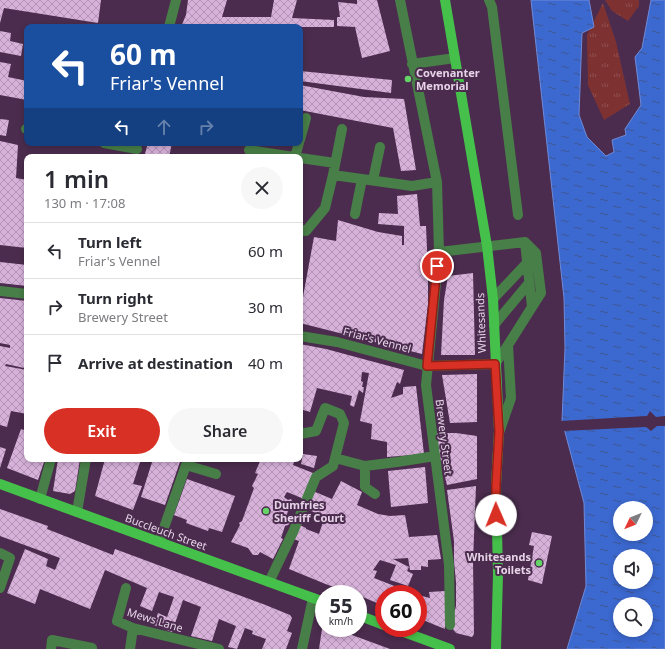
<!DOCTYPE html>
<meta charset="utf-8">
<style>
body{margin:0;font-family:"Noto Sans",sans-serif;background:#f7f7f7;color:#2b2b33;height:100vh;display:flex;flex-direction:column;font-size:15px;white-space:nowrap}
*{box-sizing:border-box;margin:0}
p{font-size:13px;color:#7c7c81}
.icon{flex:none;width:22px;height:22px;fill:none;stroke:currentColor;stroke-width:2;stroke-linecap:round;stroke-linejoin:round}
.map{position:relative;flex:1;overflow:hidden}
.side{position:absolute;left:24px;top:154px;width:279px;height:308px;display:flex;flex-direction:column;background:#fff;border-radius:8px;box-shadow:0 2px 6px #0003}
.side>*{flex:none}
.guide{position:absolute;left:24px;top:24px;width:279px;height:122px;border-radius:8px;box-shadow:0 2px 6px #0003;background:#1a4fa0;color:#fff;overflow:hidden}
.needle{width:26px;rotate:227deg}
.controls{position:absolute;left:613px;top:501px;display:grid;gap:8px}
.controls a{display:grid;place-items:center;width:40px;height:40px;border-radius:50%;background:#fff;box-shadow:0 2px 6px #0003;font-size:20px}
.speed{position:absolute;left:315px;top:585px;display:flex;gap:8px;font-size:20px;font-weight:700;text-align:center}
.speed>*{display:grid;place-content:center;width:52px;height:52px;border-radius:50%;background:#fff;box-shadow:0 2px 6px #0003;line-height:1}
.speed small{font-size:10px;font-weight:400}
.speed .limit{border:6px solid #d22;background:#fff;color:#111}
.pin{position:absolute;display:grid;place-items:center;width:34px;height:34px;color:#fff;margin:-17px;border:2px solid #fff;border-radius:50%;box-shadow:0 1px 4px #0007}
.me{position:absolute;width:44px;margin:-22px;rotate:359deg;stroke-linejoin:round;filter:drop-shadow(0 0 3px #0008)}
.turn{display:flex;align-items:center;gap:14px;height:84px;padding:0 20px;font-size:18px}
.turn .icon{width:52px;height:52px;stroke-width:2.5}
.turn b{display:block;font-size:28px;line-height:34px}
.lanes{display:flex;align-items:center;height:38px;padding:0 20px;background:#0003;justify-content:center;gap:20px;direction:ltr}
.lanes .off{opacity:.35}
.round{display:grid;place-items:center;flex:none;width:42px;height:42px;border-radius:21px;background:#f7f7f7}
.head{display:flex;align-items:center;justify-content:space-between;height:68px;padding:0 20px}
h1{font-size:24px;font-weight:600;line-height:30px}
.primary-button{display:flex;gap:8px;margin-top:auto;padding:8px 20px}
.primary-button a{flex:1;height:46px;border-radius:24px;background:#d93025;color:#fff;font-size:16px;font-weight:600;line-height:46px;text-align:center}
.primary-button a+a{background:#f7f7f7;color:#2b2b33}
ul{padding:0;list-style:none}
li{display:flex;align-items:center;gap:12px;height:56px;padding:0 20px;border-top:1px solid #e1e1e2}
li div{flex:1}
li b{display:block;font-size:15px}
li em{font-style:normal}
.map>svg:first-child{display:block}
.grass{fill:url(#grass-tufts)}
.water{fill:url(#water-ripples);stroke:#6f89d7;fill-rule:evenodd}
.pier{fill:#4b2c4e}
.building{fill:url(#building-cross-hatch)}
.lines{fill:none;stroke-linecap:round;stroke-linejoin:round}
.minor{stroke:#487e47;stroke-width:10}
.major{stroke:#45c14b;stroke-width:10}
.route-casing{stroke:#8d1f18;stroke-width:10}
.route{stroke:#d93025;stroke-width:7}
.poi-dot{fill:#65d467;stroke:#4b2c4e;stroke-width:1.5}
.labels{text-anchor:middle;stroke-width:4;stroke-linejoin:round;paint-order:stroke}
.poi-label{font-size:11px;font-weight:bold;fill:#e7d3e8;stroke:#4b2c4e;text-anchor:start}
.street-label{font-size:11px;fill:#e7d3e8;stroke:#4b2c4e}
</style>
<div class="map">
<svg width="665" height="649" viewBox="0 0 665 649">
<defs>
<pattern id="grass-tufts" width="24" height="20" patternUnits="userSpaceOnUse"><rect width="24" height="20" fill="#7d3231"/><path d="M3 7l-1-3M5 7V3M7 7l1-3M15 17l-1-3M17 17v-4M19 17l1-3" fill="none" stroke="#8f4f4f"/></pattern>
<pattern id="water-ripples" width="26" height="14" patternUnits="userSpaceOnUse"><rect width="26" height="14" fill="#3c69d0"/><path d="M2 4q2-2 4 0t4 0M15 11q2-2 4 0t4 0" fill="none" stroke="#405692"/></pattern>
<pattern id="building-cross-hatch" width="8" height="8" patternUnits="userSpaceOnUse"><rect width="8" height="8" fill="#d7b1da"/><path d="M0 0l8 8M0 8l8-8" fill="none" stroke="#b294b5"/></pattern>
</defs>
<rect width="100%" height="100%" fill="#4b2c4e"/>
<path class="grass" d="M605,0H639V6L628,21L612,11Z
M603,3L616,42L630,104L604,120L588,85L587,35Z"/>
<path class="water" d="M531,0H589L594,27L582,33L579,115L587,137L606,156L614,152L612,140L626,135L625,129L641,105L635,57L642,48L651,0H665V649H567L586,586L584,503L562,421L565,348L564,298ZM620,508H646V534H620ZM620,556H646V582H620ZM620,604H646V630H620Z"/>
<path class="pier" d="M650,411L656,417L665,416V426H657L651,431L646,427L563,431L560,421L647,416Z"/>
<path class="building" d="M0,0H101L98,23L4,8L0,23Z
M188,0H227L222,17H271L274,0H297L292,18L334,20V27H181L186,15Z
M357,0H377L390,51L362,58L355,27L337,26V17H340L338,2L357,4Z
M0,31L11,33L10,41L23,44L21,56L0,52Z
M0,62L11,64L8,77L27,81V100L0,95Z
M300,71L392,80L391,93L300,81Z
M300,85L364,97L404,99L416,170L401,171L393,128L300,110Z
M0,119L9,120L6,136L0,135Z
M0,141L18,145L16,178L27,180V248L0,245Z
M148,143H172L169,157H144Z
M417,194L420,226H426L428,272V304L422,354L300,323V313L314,237L336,241L338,220L378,232L402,236V245H404V226L378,224L379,213L398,214L397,196Z
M0,262L27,265V286L0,283Z
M473,273L475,355H441L444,300L448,276Z
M0,298L27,301V349L24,368L6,364L5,366L27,370V414L11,411L7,427L0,425V346L10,348V345L0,343Z
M300,344L326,349L404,370L400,384L397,382L391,398L403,394V387L416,386L424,454L387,457V442L371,439L372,424L360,421L369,373L362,372L361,381L363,382L362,387H364L363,393L359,390L354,407L350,405L352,396L317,388L310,412L300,409Z
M477,374V422L450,423L442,375Z
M21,429L27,431V459H45L38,480L7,468Z
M434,433H456L477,436V479L447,485Z
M0,447L6,449L0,468Z
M303,454L317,456L314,468L301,464Z
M58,459H80L75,491L70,494L53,491Z
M105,459H141L133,484L142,486L133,510L95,496Z
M153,459H181L165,505L141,497Z
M261,459L264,460V459H295L293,465L313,473L304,499L287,492L284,497L288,500L291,499L294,504L290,506L286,517L291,522L288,525L285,526L281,538L283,539L273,559L260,552L258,555H253L248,548L231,542L240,525L239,523L242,521L254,488L252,486L258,474L255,473Z
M425,467L428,503L391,507L388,471Z
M187,479L235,496L222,532L209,528L208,531L186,523L187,520L174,515Z
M341,481L362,492L357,505L378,514L390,516L405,515L409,537L437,535L441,559L428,560V567L421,566V570H410L408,558L393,559L409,567L407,571L413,574L408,586L390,580L396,565L380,560L373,570L377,571L374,578L415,594H384V606L358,595V594L328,585L289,569L299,541L294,539L300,525L306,528V529L319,534L323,522L319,519L321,515L306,509L313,491L332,499Z
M476,486L473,561L474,634L472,637L456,633L451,627L452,621L456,606V582L454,561V541L447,490Z
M0,509L48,526L47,529L113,555L115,549L263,604L290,615L292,618L287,631L292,633L286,649H262L266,639L252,634L253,631L245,628L237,649L228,647L236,626L219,619L212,641L191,636L201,607L183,600L172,632L154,625L158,613L167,617L174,597L159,592L152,611L140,606L147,588L105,570L90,609L40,589L35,604L7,593L25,549L48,559L46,566L55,570L60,558L0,536Z
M532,532L552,536L542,584L528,580L534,546L529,545Z
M445,591V629L418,618V595L430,598L429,592Z
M324,628H333L390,649H319L322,629Z"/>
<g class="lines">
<path class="minor" d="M400,0L437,182L439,252L525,242L532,307L508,345L511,398L500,430
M489,0L492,7L518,215
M169,27L176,0
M412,64L455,58
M26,129H27
M300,140L306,118
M104,143L137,149
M249,150L294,157
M295,157L299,143
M300,158L335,163
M333,175L412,186L437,182
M373,180L380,147
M355,214L362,179
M300,230L306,231L325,208L333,175L342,129
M525,242L536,253L541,293L532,307
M439,252L426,385L449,565L450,625
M0,291L27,294
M493,299L527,263
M494,325L529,283
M300,336L337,342L427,366L495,364L508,345
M335,458L365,466L397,462L435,456
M365,466V487L375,494
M40,499L51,459
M77,512L86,459
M159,542L186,465L216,474
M0,553L10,558L0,588
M269,582L293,532L316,477L333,466L344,423L340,414L325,408L316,431L300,434
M126,588L117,621L133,628L219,649
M51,649L52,640L92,648L91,649
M130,649L133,628
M302,649L313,598"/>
<path class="major" d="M445,0L487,246L493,299L499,431L496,485L498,574L496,649
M0,484L324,602
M358,615L384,625
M393,628L450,649"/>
</g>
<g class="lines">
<defs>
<path id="route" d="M437,266L427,366L495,364L499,431L496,485V515"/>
</defs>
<use href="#route" class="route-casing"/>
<use href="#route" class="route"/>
</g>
<g class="poi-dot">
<circle cx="408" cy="79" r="4"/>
<circle cx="266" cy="511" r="4"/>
<circle cx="539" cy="563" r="4"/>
</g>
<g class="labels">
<g class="poi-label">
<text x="416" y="77">Covenanter<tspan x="416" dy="13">Memorial</tspan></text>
<text x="274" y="509">Dumfries<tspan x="274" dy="13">Sheriff Court</tspan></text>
<text x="531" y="561" text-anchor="end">Whitesands<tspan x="531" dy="13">Toilets</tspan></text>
</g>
<g class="street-label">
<text transform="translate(481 323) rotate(-92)" y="4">Whitesands</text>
<text transform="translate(377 340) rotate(15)" y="4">Friar's Vennel</text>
<text transform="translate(444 437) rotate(83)" y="4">Brewery Street</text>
<text transform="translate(166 532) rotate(20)" y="4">Buccleuch Street</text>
<text transform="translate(155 620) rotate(17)" y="4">Mews Lane</text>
</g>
</g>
</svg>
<div class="controls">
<a><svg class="needle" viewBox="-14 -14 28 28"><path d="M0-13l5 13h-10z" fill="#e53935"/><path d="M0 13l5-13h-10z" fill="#7c7c81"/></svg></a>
<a><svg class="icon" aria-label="sound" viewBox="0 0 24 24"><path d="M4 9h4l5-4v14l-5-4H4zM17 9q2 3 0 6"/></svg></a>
<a><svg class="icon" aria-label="search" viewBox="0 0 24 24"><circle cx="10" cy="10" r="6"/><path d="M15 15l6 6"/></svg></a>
</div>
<div class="speed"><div>55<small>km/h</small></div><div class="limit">60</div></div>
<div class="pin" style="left:437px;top:266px;background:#d93025"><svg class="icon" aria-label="arrive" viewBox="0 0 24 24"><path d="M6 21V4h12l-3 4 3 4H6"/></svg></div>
<svg class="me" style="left:496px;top:515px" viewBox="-20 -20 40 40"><circle r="19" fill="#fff"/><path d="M0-13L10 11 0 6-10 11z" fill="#d93025"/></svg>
<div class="guide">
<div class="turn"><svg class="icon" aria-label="left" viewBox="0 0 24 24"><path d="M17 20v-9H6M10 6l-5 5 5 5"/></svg><div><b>60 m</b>Friar's Vennel</div></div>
<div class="lanes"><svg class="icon" aria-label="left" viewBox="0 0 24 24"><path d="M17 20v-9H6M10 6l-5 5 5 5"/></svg><svg class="icon off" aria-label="ahead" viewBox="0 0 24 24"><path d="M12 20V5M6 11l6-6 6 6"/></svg><svg class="icon off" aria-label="right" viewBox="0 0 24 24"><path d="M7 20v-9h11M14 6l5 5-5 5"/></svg></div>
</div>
<section class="side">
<div class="head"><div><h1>1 min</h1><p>130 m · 17:08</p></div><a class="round"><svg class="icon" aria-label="close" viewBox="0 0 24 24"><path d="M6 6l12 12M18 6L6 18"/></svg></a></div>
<ul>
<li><svg class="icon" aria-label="left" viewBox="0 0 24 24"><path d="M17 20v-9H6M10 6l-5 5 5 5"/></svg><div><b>Turn left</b><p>Friar's Vennel</p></div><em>60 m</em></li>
<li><svg class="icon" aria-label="right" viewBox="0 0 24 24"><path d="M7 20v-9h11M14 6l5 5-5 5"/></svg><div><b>Turn right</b><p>Brewery Street</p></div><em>30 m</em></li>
<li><svg class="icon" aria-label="arrive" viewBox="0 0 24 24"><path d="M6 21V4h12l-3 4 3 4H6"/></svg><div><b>Arrive at destination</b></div><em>40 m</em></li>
</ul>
<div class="primary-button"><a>Exit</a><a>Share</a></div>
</section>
</div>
